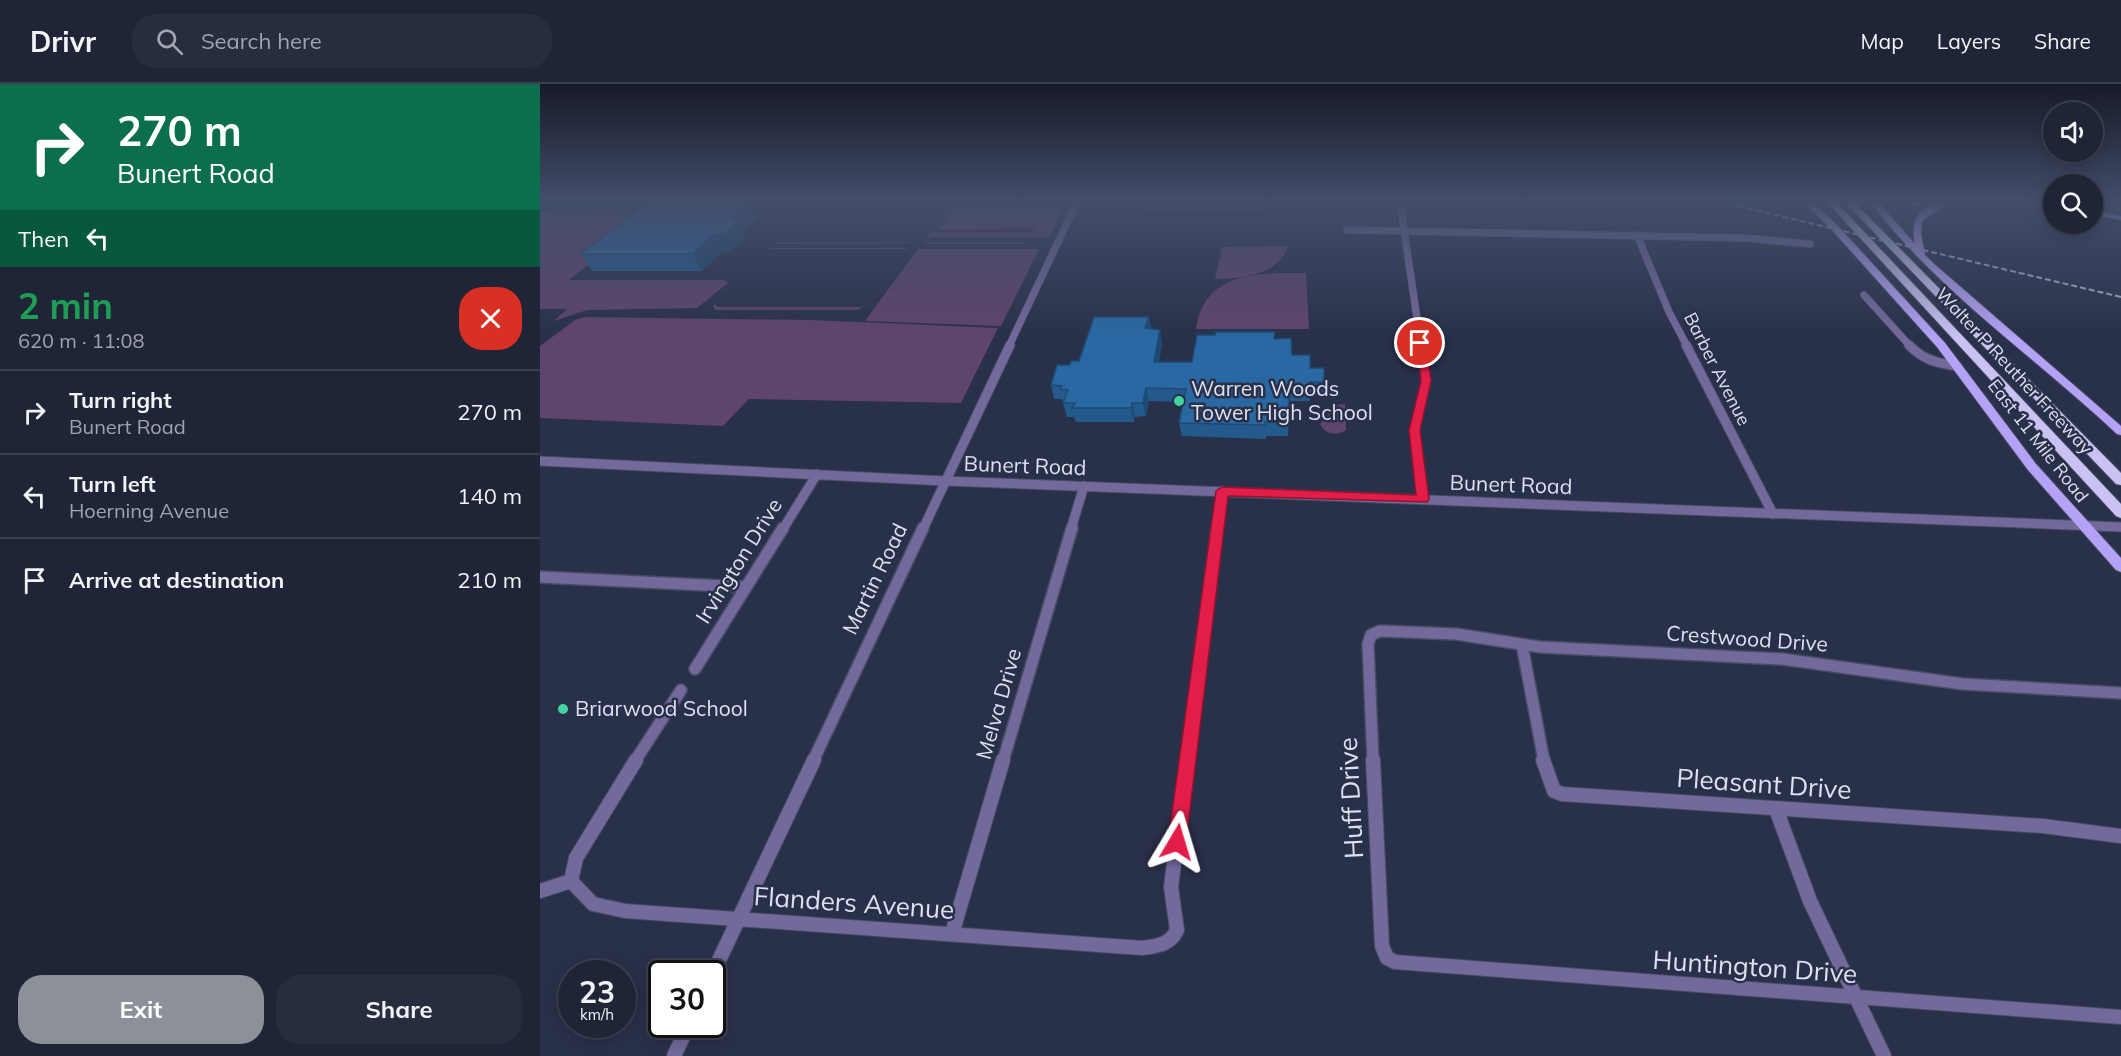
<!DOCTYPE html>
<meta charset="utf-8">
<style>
body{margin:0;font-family:Mulish,sans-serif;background:#272c3f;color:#f1f3f6;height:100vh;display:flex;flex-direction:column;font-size:22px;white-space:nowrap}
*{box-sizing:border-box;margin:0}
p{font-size:20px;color:#a1a4ad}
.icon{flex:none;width:33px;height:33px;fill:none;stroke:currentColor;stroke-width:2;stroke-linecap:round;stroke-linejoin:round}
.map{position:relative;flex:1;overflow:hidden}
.drawer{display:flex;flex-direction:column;background:#1f2437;width:540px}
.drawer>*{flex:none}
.hud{background:#0b6e4f;color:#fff;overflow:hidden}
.fabs{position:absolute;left:1503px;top:18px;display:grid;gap:12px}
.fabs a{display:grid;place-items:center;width:60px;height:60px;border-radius:50%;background:#1f2437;box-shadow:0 3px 15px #0003,0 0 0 2px #3c4152;font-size:30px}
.speed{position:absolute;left:18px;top:876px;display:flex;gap:12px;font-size:30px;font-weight:700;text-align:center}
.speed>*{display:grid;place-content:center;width:78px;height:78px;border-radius:50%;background:#1f2437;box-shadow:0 3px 15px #0003,0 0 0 2px #3c4152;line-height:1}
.speed small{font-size:15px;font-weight:400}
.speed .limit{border:3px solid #111;border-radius:9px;background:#fff;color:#111}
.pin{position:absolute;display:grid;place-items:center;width:51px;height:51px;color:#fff;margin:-26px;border:3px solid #fff;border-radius:50%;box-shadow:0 2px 6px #0007}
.me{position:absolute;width:66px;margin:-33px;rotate:7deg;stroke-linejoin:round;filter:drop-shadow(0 0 4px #0008)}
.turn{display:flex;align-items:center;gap:21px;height:126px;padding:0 18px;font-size:27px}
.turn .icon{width:78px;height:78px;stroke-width:2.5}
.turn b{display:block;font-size:42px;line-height:51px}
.then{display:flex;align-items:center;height:57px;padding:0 18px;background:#0003;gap:12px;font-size:22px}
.round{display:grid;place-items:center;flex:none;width:63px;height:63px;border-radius:24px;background:#272c3f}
.summary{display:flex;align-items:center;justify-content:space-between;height:102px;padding:0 18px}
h1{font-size:36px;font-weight:700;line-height:45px;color:#1e9e55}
.button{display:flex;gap:12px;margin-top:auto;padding:12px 18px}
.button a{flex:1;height:69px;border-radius:24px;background:#8c9099;color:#fff;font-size:24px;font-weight:700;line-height:69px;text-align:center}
.button a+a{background:#272c3f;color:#f1f3f6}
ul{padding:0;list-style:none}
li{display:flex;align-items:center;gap:18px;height:84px;padding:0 18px;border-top:2px solid #3c4152}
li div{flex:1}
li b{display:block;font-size:22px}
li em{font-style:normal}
header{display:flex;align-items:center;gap:36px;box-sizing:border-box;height:84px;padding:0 30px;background:#1f2437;border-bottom:2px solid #3c4152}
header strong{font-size:28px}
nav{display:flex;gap:33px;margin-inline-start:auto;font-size:21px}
.search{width:420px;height:54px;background:#272c3f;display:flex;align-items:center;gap:15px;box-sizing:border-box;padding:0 21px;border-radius:24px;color:#a1a4ad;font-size:22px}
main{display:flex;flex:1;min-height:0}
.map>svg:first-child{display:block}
.green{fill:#5f446c}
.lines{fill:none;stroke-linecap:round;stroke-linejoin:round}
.minor-far3-casing{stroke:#464c64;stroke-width:8}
.minor-far2-casing{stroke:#464c64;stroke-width:11}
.minor-far1-casing{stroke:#464c64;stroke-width:14}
.minor-casing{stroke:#464c64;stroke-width:16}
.major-casing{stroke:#464c64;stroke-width:2}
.highway-casing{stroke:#464c64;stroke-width:2}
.minor-far3{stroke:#73699b;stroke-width:7}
.minor-far2{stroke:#73699b;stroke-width:9}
.minor-far1{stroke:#73699b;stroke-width:11}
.minor{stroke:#73699b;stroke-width:14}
.major{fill:#b3a2f5;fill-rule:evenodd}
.highway{fill:#cac2f3;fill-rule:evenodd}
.rail{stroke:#b0b6c8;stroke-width:2;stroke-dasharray:6 3;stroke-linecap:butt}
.wall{fill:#24598c}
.shaded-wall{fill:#1d4972}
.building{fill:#2a68a3;stroke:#1d4972;stroke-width:1.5}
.route{fill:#e11d48;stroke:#92132f;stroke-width:1.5}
.poi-dot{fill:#42d4a0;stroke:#293049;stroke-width:2}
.labels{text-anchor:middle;stroke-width:5;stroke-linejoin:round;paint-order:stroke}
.far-street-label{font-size:18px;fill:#dce1f1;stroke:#293049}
.poi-label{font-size:21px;fill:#dce1f1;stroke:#293049;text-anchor:start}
.street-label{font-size:21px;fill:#dce1f1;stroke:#293049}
.near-street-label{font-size:26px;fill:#dce1f1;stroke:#293049}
</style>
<header>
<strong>Drivr</strong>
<div class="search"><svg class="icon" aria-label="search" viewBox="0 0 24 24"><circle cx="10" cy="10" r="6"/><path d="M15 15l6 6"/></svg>Search here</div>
<nav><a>Map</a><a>Layers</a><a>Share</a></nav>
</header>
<main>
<section class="drawer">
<div class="hud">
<div class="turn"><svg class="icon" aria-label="right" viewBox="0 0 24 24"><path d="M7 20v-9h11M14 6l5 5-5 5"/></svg><div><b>270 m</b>Bunert Road</div></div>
<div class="then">Then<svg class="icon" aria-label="left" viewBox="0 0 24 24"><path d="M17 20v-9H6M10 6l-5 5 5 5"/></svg></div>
</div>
<div class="summary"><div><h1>2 min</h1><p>620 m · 11:08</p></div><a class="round" style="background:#d93025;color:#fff"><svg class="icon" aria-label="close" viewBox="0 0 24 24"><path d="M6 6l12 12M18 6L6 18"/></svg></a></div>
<ul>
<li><svg class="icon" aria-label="right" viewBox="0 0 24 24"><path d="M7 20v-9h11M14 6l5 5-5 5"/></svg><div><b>Turn right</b><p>Bunert Road</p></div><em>270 m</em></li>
<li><svg class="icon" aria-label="left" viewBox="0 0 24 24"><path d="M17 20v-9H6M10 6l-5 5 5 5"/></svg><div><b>Turn left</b><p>Hoerning Avenue</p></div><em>140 m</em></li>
<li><svg class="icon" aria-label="arrive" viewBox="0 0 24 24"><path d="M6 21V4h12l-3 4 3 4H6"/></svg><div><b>Arrive at destination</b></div><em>210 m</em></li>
</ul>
<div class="button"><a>Exit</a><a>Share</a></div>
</section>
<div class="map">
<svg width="1581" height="972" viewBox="0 0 1581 972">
<rect width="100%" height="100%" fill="#293049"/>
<path class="green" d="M417,118H526L509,153H386L394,145L393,148H492L495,144L399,146Z
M597,118L626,121H718L749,118L723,125H602L603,121Z
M0,129L111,130L29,196H184L188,199L157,224L47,226L14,237L27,225H0Z
M239,158H369L371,159L233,160Z
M388,158H483L487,160H384Z
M748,162C739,191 702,195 675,195L682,163Z
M230,164H366L368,165H228Z
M378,165H499L461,242L325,237Z
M766,189L769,245H656C664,187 719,189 766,189Z
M175,220L177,223H324L329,220L317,226H176L173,223Z
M45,233L271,236L458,244L421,319L209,315L183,342L0,334V262L35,236Z
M805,320L806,346C797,352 785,351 780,340L797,321Z"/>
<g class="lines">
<defs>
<path id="minor-far3" d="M860,118L881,262
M807,146L1204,154L1270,160
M1097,151L1129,228L1147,262
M1324,211L1370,262
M469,262L537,118"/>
<path id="minor-far2" d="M881,261L886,297L875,346L883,415
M1146,261L1233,430
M1369,261C1383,276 1397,279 1417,282
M0,377L405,397L1581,443
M243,445L277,390
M383,445L470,261
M531,445L544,402
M677,445L682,407"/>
<path id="minor-far1" d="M0,493L205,503
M982,561L1004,677
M155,585L243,444
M95,677L141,606
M273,677L383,444
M463,677L532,444
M647,677L677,444
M833,677L828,560L831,551L840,547L916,550L1000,563L1242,575L1423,600L1581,609"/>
<path id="minor" d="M833,676L842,862L847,874L855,878L1581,933
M1003,676L1014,707L1022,710L1503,742L1581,752
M1236,725L1270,817L1344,972
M31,797L36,774L96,676
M0,807L31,797L53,820L85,827L602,864C617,862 630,861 637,846L631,803L647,676
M412,850L463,676
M172,891L274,676
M134,972L149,940"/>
<path id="major" d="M1264,118H1272L1298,142L1405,259L1496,380L1581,474V488L1576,486L1488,386L1397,263L1292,146Z
M1330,118H1338L1375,160C1369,135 1382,118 1408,118L1382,137L1381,149L1385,171L1393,179L1581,342V351L1577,350C1495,273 1399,208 1330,118Z
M1367,118H1388C1383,122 1372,122 1367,118Z
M1497,118H1514V122L1498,120Z
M1552,126L1581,132V136L1552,131Z"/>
<path id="highway" d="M1287,118H1296L1581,420V434L1576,432Z
M1305,118H1314L1581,389V401L1576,400Z"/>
</defs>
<use href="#minor-far3" class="minor-far3-casing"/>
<use href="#minor-far2" class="minor-far2-casing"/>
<use href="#minor-far1" class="minor-far1-casing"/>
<use href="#minor" class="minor-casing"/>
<use href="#major" class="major-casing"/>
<use href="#highway" class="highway-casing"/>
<use href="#minor-far3" class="minor-far3"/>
<use href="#minor-far2" class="minor-far2"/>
<use href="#minor-far1" class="minor-far1"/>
<use href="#minor" class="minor"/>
<use href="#major" class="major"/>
<use href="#highway" class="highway"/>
<path class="rail" d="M1181,118L1581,213"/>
</g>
<path class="wall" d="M7,118H98L92,122L11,123Z
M217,134L204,148L206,153L192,166L182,168L162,187H52L41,170Z
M609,233L611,244L620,246L622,259L619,278H652L675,251L735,248V255L752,271L770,284H784V312H770V317H750L748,352H726V355L642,352L639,339L643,318L609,317L606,332L595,333L594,338H536L534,333H527L522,315H514L511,301L530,281L539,277Z"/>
<path class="shaded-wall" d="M89,118H98L92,122Z
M210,119L217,134L204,148L206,153L192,166L182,168L162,187L153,170Z
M609,233L611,246L605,244Z
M620,246L622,259L617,291L614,278Z
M749,303L750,317L748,352V339Z
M606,304L609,317L606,332L603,319Z
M592,319L595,333L594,338L591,324Z"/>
<path class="building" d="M108,118L210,119L191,135L198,137L184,150L173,151L153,170H41Z
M554,233H609L605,244L620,246L614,278H652L657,251H675V248H735L734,255L751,254L752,271H770V284H784V298H770V303H749L748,339L725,338V341L639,339L646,305L606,304L603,319H592L591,324H532L535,319H523L528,306L520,305L522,302L511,301L517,281H530L531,277H539Z"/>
<linearGradient id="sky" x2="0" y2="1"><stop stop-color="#171a28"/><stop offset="0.46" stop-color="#434e6a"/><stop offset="1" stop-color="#434e6a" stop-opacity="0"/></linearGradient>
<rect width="1581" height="254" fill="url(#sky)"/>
<path class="route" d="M877,256L886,259L891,297L880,346L889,415L887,418L688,412L646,758L643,763L637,766L631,763L628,758L676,407L682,403L876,411L869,346L881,297Z"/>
<g class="poi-dot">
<circle cx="639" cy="317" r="6"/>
<circle cx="23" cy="625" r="6"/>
</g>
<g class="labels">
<g class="far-street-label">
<text transform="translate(1177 285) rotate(63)" y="6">Barber Avenue</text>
<text transform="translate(1474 287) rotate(47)" y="6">Walter P Reuther Freeway</text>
<text transform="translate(1498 357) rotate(52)" y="6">East 11 Mile Road</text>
</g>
<g class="poi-label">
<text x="651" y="312">Warren Woods<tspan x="651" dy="24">Tower High School</tspan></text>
<text x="35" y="632">Briarwood School</text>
</g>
<g class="street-label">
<text transform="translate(485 382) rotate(2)" y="7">Bunert Road</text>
<text transform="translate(971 401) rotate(2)" y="7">Bunert Road</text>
<text transform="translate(199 477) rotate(-58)" y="7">Irvington Drive</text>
<text transform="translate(335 495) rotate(-64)" y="7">Martin Road</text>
<text transform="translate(1207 555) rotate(4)" y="7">Crestwood Drive</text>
<text transform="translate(459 620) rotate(-74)" y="7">Melva Drive</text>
</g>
<g class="near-street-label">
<text transform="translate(1224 700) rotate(4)" y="9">Pleasant Drive</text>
<text transform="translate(811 714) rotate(-93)" y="9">Huff Drive</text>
<text transform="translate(314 819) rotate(4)" y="9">Flanders Avenue</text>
<text transform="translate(1215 883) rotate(4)" y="9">Huntington Drive</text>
</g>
</g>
</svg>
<div class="fabs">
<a><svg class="icon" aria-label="sound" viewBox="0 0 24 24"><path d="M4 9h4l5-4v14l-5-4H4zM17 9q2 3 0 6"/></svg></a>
<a><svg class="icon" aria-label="search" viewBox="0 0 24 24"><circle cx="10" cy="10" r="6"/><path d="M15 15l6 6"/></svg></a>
</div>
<div class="speed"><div>23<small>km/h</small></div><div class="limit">30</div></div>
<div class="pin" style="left:880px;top:259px;background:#d93025"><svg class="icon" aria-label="arrive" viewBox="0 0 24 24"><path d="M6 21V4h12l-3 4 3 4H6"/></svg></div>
<svg class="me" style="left:637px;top:758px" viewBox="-20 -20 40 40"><path d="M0-17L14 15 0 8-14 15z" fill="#e11d48" stroke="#fff" stroke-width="4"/></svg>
</div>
</main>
